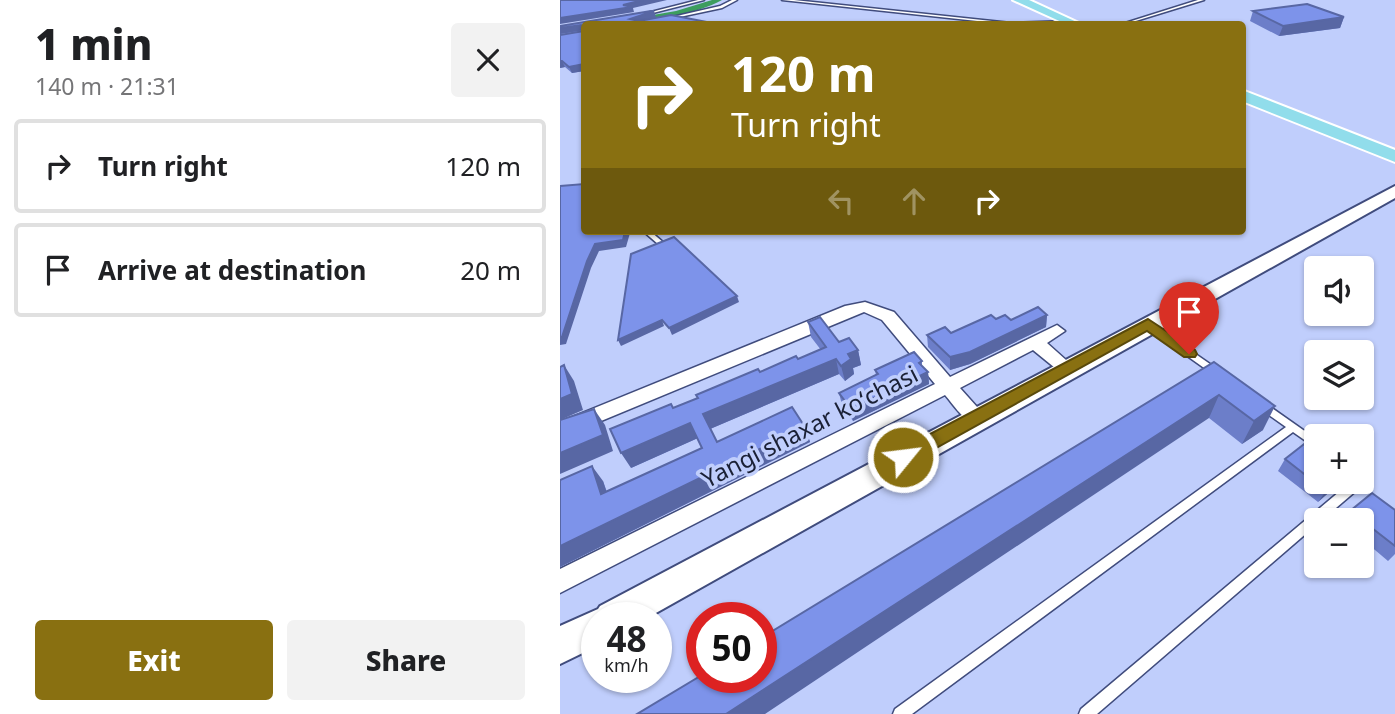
<!DOCTYPE html>
<meta charset="utf-8">
<style>
body{margin:0;font-family:"Noto Sans",sans-serif;background:#f2f2f2;color:#202124;height:100vh;display:flex;flex-direction:column;font-size:26px;white-space:nowrap}
*{box-sizing:border-box;margin:0}
p{font-size:23px;color:#757577}
.icon{flex:none;width:38px;height:38px;fill:none;stroke:currentColor;stroke-width:2;stroke-linecap:round;stroke-linejoin:round}
.map{position:relative;flex:1;overflow:hidden}
.drawer{display:flex;flex-direction:column;background:#fff;width:560px}
.drawer>*{flex:none}
.top-card{position:absolute;left:21px;top:21px;width:665px;height:214px;border-radius:7px;box-shadow:0 2px 5px #0004;background:#897011;color:#fff;overflow:hidden}
.tools{position:absolute;left:744px;top:256px;display:grid;gap:14px}
.tools a{display:grid;place-items:center;width:70px;height:70px;border-radius:7px;background:#fff;box-shadow:0 2px 5px #0004;font-size:35px}
.speed{position:absolute;left:21px;top:602px;display:flex;gap:14px;font-size:35px;font-weight:700;text-align:center}
.speed>*{display:grid;place-content:center;width:91px;height:91px;border-radius:50%;background:#fff;box-shadow:0 2px 5px #0004;line-height:1}
.speed small{font-size:18px;font-weight:400}
.speed .limit{border:10px solid #d22;background:#fff;color:#111}
.pin{position:absolute;display:grid;place-items:center;width:60px;height:60px;color:#fff;margin:-72px -30px;border-radius:50% 50% 50% 0;rotate:-45deg;box-shadow:0 0 7px #0007}
.pin .icon{rotate:45deg}
.me{position:absolute;width:77px;margin:-38px;rotate:61deg;stroke-linejoin:round;filter:drop-shadow(0 0 5px #0008)}
.turn{display:flex;align-items:center;gap:24px;height:147px;padding:0 35px;font-size:32px}
.turn .icon{width:91px;height:91px;stroke-width:2.5}
.turn b{display:block;font-size:49px;line-height:60px}
.lanes{display:flex;align-items:center;height:66px;padding:0 35px;background:#0003;justify-content:center;gap:35px;direction:ltr}
.lanes .off{opacity:.35}
.round{display:grid;place-items:center;flex:none;width:74px;height:74px;border-radius:7px;background:#f2f2f2}
.summary{display:flex;align-items:center;justify-content:space-between;height:119px;padding:0 35px}
h1{font-size:42px;font-weight:800;line-height:52px}
.primary-button{display:flex;gap:14px;margin-top:auto;padding:14px 35px}
.primary-button a{flex:1;height:80px;border-radius:7px;background:#897011;color:#fff;font-size:28px;font-weight:800;line-height:80px;text-align:center}
.primary-button a+a{background:#f2f2f2;color:#202124}
ul{padding:0;list-style:none}
li{display:flex;align-items:center;gap:21px;height:94px;margin:0 14px 10px;padding:0 21px;border:4px solid #e0e0e0;border-radius:7px}
li div{flex:1}
li b{display:block;font-size:26px}
li em{font-style:normal}
main{display:flex;flex:1;min-height:0}
.map>svg:first-child{display:block}
.lines{fill:none;stroke-linecap:round;stroke-linejoin:round}
.canal{fill:#3d9d5e;fill-rule:evenodd}
.service-casing{stroke:#404c7d;stroke-width:3}
.minor-casing{stroke:#404c7d;stroke-width:3}
.secondary-casing{stroke:#404c7d;stroke-width:4}
.primary-casing{stroke:#fff;stroke-width:4}
.service{fill:#fff;fill-rule:evenodd}
.minor{fill:#fff;fill-rule:evenodd}
.secondary{fill:#fff;fill-rule:evenodd}
.primary{fill:#91ddeb;fill-rule:evenodd}
.wall{fill:#6c7ec9}
.shaded-wall{fill:#5867a4}
.building{fill:#7d93ea;stroke:#5867a4;stroke-width:2}
.route{fill:#897011;stroke:#59490b;stroke-width:2}
.labels{text-anchor:middle;stroke-width:7;stroke-linejoin:round;paint-order:stroke}
.street-label{font-size:24px;fill:#1a2035;stroke:#c0cefc}
</style>
<main>
<section class="drawer">
<div class="summary"><div><h1>1 min</h1><p>140 m · 21:31</p></div><a class="round"><svg class="icon" aria-label="close" viewBox="0 0 24 24"><path d="M6 6l12 12M18 6L6 18"/></svg></a></div>
<ul>
<li><svg class="icon" aria-label="right" viewBox="0 0 24 24"><path d="M7 20v-9h11M14 6l5 5-5 5"/></svg><div><b>Turn right</b></div><em>120 m</em></li>
<li><svg class="icon" aria-label="arrive" viewBox="0 0 24 24"><path d="M6 21V4h12l-3 4 3 4H6"/></svg><div><b>Arrive at destination</b></div><em>20 m</em></li>
</ul>
<div class="primary-button"><a>Exit</a><a>Share</a></div>
</section>
<div class="map">
<svg width="835" height="714" viewBox="0 0 835 714">
<rect width="100%" height="100%" fill="#c0cefc"/>
<g class="lines">
<path class="canal" d="M152,0H162C135,15 73,27 41,24L116,11Z"/>
<defs>
<path id="service" d="M138,0H144L85,15L83,14Z
M172,0H177L162,8L110,19L108,18L160,6Z
M222,0H234L451,23L509,21L511,22L445,24Z
M638,0H644L566,24H562Z
M83,231H90L104,243L100,245L98,244Z
M588,321L660,371L661,373L660,375H654L585,326L584,324Z
M702,401L756,439V448L733,432L352,714H333L335,709L726,427L699,408L697,405L699,402Z
M802,477L805,481L804,484L762,520H756V525L537,714H519L521,709L792,481H802Z"/>
<path id="minor" d="M305,302L334,312L390,377L497,325L505,331L487,343L515,368L512,372H500L473,350L400,388L426,417L423,422C406,427 395,406 385,395L0,593V569L375,384L322,320L304,312L0,438V422L285,306Z"/>
<path id="secondary" d="M835,186V198L87,618H37V646L0,664V626L38,609L40,606Z"/>
<path id="primary" d="M453,0H469L521,24H506Z
M682,90L835,150V162L682,101Z"/>
</defs>
<use href="#service" class="service-casing"/>
<use href="#minor" class="minor-casing"/>
<use href="#secondary" class="secondary-casing"/>
<use href="#primary" class="primary-casing"/>
<use href="#service" class="service"/>
<use href="#minor" class="minor"/>
<use href="#secondary" class="secondary"/>
<use href="#primary" class="primary"/>
</g>
<path class="wall" d="M693,11L784,17L780,28L719,36L690,21Z
M96,17L89,19L157,24H24V71L12,73L5,67L0,68V35L24,31L0,34V26Z
M487,315L486,327L410,364L390,370L368,347L367,335L391,333L436,319L451,320Z
M248,322L279,342L298,350L301,365L293,368L294,374L285,381L279,374L150,429L157,442L245,427L250,442L0,567V480L43,481L47,492L142,448L138,438L71,468L113,408L200,372L238,359L261,350L251,337Z
M362,361V366L368,372L369,384L293,421L282,405L279,393L316,375L315,370Z
M654,362L703,430L682,444L649,418Z
M725,459L756,481H782L758,502L718,471Z
M835,510V554L828,561L802,539V520H783L790,511Z"/>
<path class="shaded-wall" d="M83,0H107L73,8L74,12L0,24V18Z
M94,11L96,17L72,24L70,19Z
M784,17L780,28L719,36L723,26Z
M21,25L24,30L0,34V28Z
M0,61H2L5,67L0,68Z
M24,64V71L12,73L9,67Z
M65,231H69L70,233L66,247L39,251L31,268L6,344L0,345V337L27,261L35,244Z
M177,296L179,302L112,335L109,328Z
M487,315L486,327L410,364L390,370V357Z
M102,320L104,326L61,346L58,340Z
M298,350L301,365L293,368L294,374L285,381L281,366L288,354Z
M276,359L279,374L150,429L143,414Z
M4,365L14,381L23,410L0,420V399Z
M368,372L369,384L293,421L291,409Z
M659,395L649,418L205,714H166Z
M715,406L703,430L682,444L694,421Z
M34,409L45,425L53,451L0,474V453Z
M130,423L138,438L71,468L61,453Z
M245,427L250,442L0,567V546Z
M32,466L43,481L52,509L41,494Z
M778,481H782L758,502L766,491Z"/>
<path class="building" d="M0,0H83L63,5L72,7L0,18Z
M747,4L784,17L723,26L693,11Z
M91,11H94L70,19L79,21L111,15L157,24H24V64L9,67L2,61H0V35L24,31L21,25L0,28V26Z
M24,184V231H65L63,240L35,244L27,261L2,337H0V186Z
M114,237L177,296L109,328L102,320L58,340L71,254Z
M478,307L487,315L410,352L390,357L367,335L385,327L391,333L431,315L436,319L445,315L451,320Z
M260,317L279,342L289,338L298,350L288,354L291,359L281,366L276,359L143,414L157,442L232,407L245,427L0,546V480L32,466L41,494L142,448L130,423L61,453L50,429L111,404L113,408L138,398L136,395L198,369L200,372L236,356L238,359L266,347L248,322Z
M354,352L362,361L359,363L368,372L291,409L279,393L318,374L315,370Z
M654,362L715,406L694,421L659,395L166,714H77L142,675V677H201V638Z
M4,365L12,394L0,399V367Z
M34,409L43,435L0,453V420Z
M748,441L756,447V481H778L766,491L725,459Z
M812,493L835,510V546L790,511Z"/>
<path class="route" d="M588,319L635,350L637,354L635,357H624L587,331L349,463L343,465L336,463L334,457L336,452Z"/>
<g class="labels">
<g class="street-label">
<text transform="translate(250 427) rotate(-27)" y="8">Yangi shaxar koʻchasi</text>
</g>
</g>
</svg>
<div class="tools">
<a><svg class="icon" aria-label="sound" viewBox="0 0 24 24"><path d="M4 9h4l5-4v14l-5-4H4zM17 9q2 3 0 6"/></svg></a>
<a><svg class="icon" aria-label="layers" viewBox="0 0 24 24"><path d="M12 4l9 5-9 5-9-5zM3 14l9 5 9-5"/></svg></a>
<a>+</a>
<a>−</a>
</div>
<div class="speed"><div>48<small>km/h</small></div><div class="limit">50</div></div>
<div class="pin" style="left:629px;top:354px;background:#d93025"><svg class="icon" aria-label="arrive" viewBox="0 0 24 24"><path d="M6 21V4h12l-3 4 3 4H6"/></svg></div>
<svg class="me" style="left:343px;top:457px" viewBox="-20 -20 40 40"><circle r="17" fill="#897011" stroke="#fff" stroke-width="3"/><path d="M0-11L8 9 0 5-8 9z" fill="#fff"/></svg>
<div class="top-card">
<div class="turn"><svg class="icon" aria-label="right" viewBox="0 0 24 24"><path d="M7 20v-9h11M14 6l5 5-5 5"/></svg><div><b>120 m</b>Turn right</div></div>
<div class="lanes"><svg class="icon off" aria-label="left" viewBox="0 0 24 24"><path d="M17 20v-9H6M10 6l-5 5 5 5"/></svg><svg class="icon off" aria-label="ahead" viewBox="0 0 24 24"><path d="M12 20V5M6 11l6-6 6 6"/></svg><svg class="icon" aria-label="right" viewBox="0 0 24 24"><path d="M7 20v-9h11M14 6l5 5-5 5"/></svg></div>
</div>
</div>
</main>
